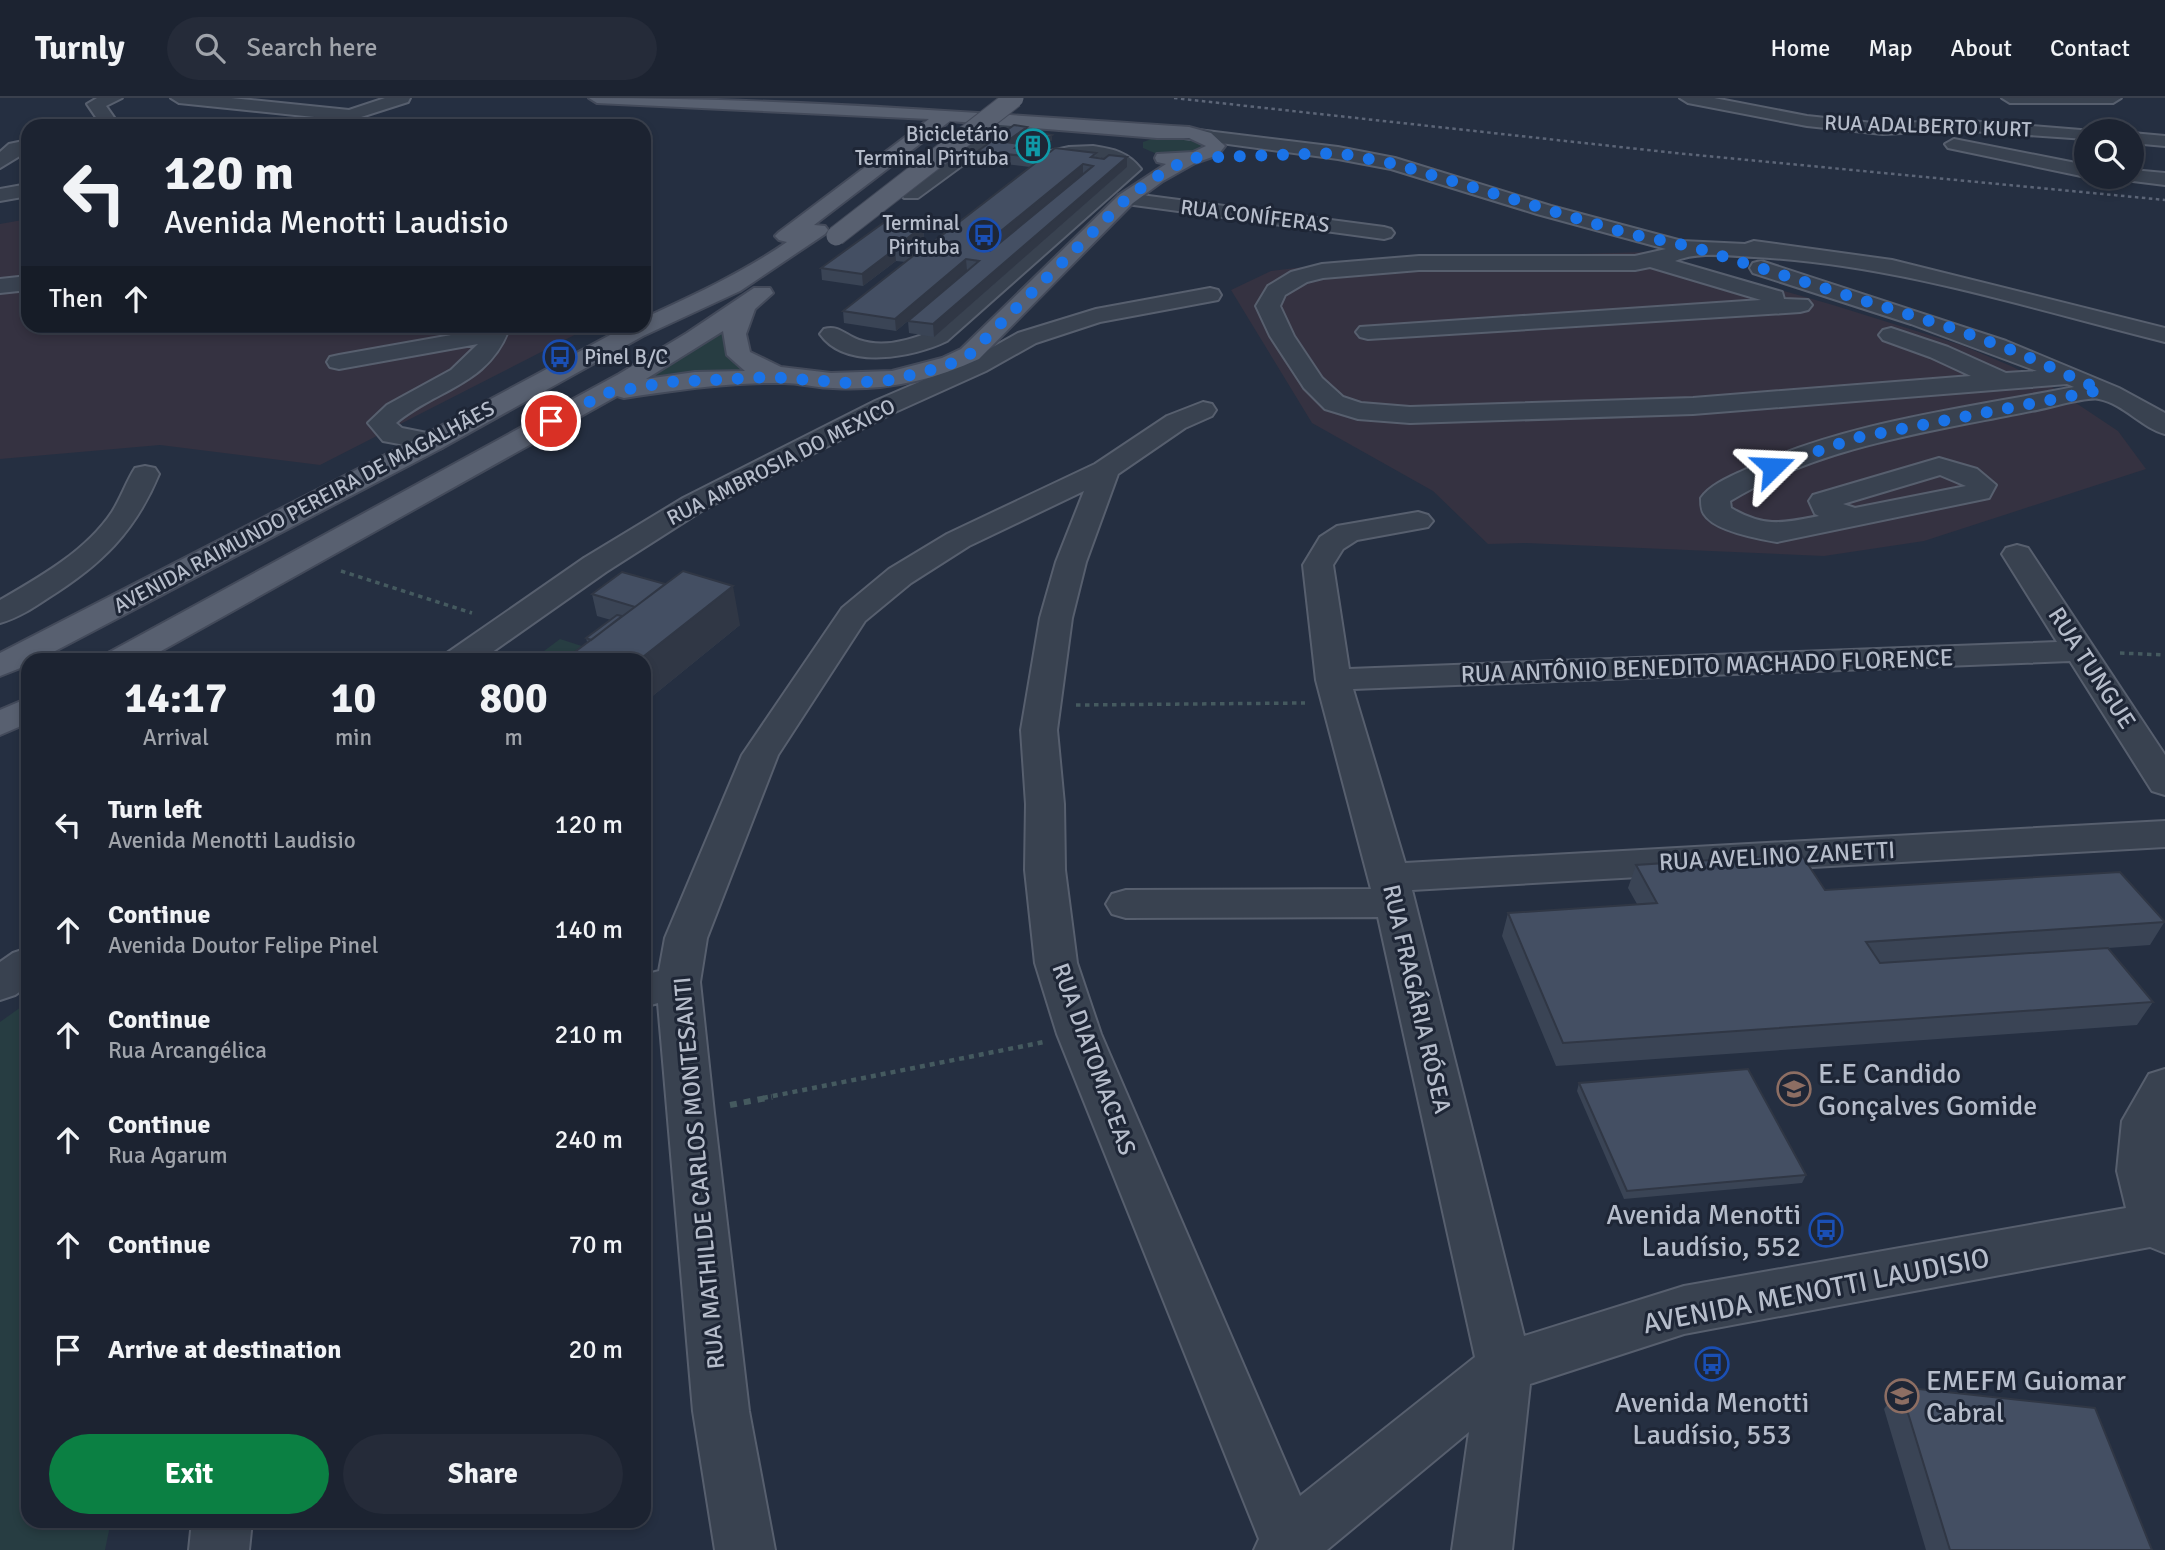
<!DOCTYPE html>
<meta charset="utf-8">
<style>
body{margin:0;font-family:Signika,sans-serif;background:#252b39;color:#f1f3f6;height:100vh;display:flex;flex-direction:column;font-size:26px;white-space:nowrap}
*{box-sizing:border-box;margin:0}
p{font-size:23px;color:#a0a4ab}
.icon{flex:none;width:38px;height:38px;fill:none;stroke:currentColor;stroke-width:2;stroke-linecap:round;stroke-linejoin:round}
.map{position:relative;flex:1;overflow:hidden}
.panel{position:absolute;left:21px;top:555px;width:630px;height:875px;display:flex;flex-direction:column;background:#1c2331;border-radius:21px;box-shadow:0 4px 10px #0003,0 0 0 2px #3a404d}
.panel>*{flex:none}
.hud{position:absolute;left:21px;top:21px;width:630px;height:214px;border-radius:21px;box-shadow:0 4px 10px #0003,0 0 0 2px #3a404d;background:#1c2331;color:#f1f3f6;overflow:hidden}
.tools{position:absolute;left:2074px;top:21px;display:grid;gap:14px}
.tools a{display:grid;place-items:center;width:70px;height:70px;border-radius:50%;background:#1c2331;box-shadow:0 4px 10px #0003,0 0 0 2px #3a404d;font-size:35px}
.pin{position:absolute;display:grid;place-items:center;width:60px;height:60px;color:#fff;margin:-30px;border:4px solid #fff;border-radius:50%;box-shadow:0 2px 7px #0007}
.me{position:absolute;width:77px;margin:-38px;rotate:69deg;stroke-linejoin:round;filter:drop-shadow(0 0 5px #0008)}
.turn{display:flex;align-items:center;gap:24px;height:147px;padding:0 28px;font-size:32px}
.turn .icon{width:91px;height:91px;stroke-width:2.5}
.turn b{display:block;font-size:49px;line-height:60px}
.then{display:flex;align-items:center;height:66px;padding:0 28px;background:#0003;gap:14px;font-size:26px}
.eta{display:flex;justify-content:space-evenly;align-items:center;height:119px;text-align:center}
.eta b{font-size:42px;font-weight:700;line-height:49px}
.primary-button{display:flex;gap:14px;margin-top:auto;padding:14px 28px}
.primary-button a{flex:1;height:80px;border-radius:42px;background:#0b8043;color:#fff;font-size:28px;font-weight:700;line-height:80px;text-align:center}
.primary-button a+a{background:#252b39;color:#f1f3f6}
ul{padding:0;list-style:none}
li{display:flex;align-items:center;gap:21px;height:105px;padding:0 28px}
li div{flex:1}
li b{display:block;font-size:26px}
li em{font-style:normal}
header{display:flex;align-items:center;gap:42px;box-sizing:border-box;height:98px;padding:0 35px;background:#1c2331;border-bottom:2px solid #3a404d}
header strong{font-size:33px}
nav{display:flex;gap:38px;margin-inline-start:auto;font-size:24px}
.search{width:490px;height:63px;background:#252b39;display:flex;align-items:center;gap:18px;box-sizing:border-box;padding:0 24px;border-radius:38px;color:#a0a4ab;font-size:26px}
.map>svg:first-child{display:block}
.medical{fill:#353241}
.green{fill:#273d42}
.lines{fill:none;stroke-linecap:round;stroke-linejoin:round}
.minor-casing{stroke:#575f6e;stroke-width:4}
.major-casing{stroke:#434a5a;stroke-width:4}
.path-far2{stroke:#455a5f;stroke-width:3.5;stroke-dasharray:4.5 4.5;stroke-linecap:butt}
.path-far1{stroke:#455a5f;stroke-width:4.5;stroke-dasharray:5 5;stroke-linecap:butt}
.path{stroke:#455a5f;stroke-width:6;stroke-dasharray:7 7;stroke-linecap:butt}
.minor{fill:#394250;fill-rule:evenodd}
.major{fill:#586070;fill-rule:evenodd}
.rail{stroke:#5c6577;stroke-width:2.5;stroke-dasharray:3.5 3.5;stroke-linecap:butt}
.major-bridge-casing{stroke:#434a5a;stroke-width:21;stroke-linecap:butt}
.major-bridge{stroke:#586070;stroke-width:19}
.wall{fill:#3a4455}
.shaded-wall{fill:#303745}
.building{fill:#444f63;stroke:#303745;stroke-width:2;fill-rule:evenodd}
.route{stroke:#1a73e8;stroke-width:12;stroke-dasharray:0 21.6}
.labels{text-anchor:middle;stroke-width:6;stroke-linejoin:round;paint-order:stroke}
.far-street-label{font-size:21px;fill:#b6bdcb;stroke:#1e2636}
.far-poi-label{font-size:21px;fill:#b6bdcb;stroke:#1e2636;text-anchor:end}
.street-label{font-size:24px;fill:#b6bdcb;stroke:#1e2636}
.near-poi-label{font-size:28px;fill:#b6bdcb;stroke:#1e2636;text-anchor:start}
.near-street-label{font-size:28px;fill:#b6bdcb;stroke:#1e2636}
</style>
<header>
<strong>Turnly</strong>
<div class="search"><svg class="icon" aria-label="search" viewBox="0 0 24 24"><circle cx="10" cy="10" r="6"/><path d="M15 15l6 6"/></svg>Search here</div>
<nav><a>Home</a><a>Map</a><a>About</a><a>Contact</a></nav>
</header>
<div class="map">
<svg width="2165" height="1452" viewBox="0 0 2165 1452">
<rect width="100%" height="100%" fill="#252f41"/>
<path class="medical" d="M28,121V228H592L320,367L160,347L0,361V126Z
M1649,154L1833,207L1961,247L2011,268L2046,285L2118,333L2146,371L1924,443L1824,458L1526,445L1488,446L1433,393L1312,325L1231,192L1271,173L1361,162Z"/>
<path class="green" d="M1160,38L1193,40L1207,47L1202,54L1157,56L1143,50V44Z
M724,232C721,256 738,263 756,274L626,288Z
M560,541L619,560L532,562Z
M28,904V1423H111L105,1452H0V924Z"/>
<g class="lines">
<defs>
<path id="minor" d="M97,0H122L106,8L120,28H102L87,6Z
M171,0H231L349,12L385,0H410L408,4L333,28H322L319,24L324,20L179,5Z
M1680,0H1714L1807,18L1883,26L1957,22L2093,33H2086V41L1957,32L1883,36L1807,28L1688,5Z
M2002,0H2121L2113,5H2010Z
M1006,22L1015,27L1012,31L918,100H904L901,96L904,92L1000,23Z
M1190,31L1338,49L1395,60L1551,108L1682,143L1745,146L1754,143L1892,162L2165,230V244C2029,210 1894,166 1754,159C1727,158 1700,153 1675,163L1782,194L1784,201L1808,202L1812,207L1808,212L1800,214L1368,241L1360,239L1356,234L1360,229L1761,202L1650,169L1635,172H1419L1323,180L1307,184L1285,197L1280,208L1294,238L1322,280L1343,299L1361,305L1410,309L1693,300L1971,278L1930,259L1883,242L1879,237L1883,232L1891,230L1948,249L2006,275L2037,273L1911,226L1753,175L1750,170L1753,165L1761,163L2006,243L2119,290L2165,315V336C2142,330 2124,306 2099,301C2088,298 2045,311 2031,313C1928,334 1821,348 1730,403L1731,410C1765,430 1783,425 1819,418L1815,416L1809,403L1813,397L1939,360L1977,371L1996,387L1989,400L1777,444C1759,441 1714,433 1704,416C1701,412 1701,405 1701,400C1709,388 1727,380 1740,374C1843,324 1963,311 2074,289L2067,286L1693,316L1410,325L1358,321L1325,311L1304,290L1270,238L1256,208L1268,188L1291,174L1322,166L1419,158H1635L1666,151L1537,116L1391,71L1338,61L1184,40L1181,36ZM1940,377L1966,388L1855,410L1843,406Z
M2132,35L2165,38V48L2132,45Z
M1954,41L2086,67V79L1948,50L1945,46Z
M28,42V53L0,70V54L9,46Z
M1093,48C1113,51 1128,54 1141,71L947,243C914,259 846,273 820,236L824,231C839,227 845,237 859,242C883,250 909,243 931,233L1120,70C1101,52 1072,59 1049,65L1040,59L1042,55L1069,49Z
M2132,72L2165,75V87L2125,82L2123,79H2132Z
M28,86V98L0,103V91Z
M1126,95L1384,129L1391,131L1394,135L1391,139L1384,141L1119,105L1116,101L1119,97Z
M28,178V192L0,195V181Z
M1210,190L1218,192L1221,197L1218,202L1100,224L1036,245L986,273L893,315L703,412L606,474L481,562H442L447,555L584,460L683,400L875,303L968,263L1018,235L1096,211Z
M486,228H510C490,287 438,290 396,325L402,330L442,338L446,344L442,350L432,352L383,343L368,325L387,307L451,272L478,246L339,271L330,269L327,264L330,259L339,257L485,231Z
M1203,304L1212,306L1216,312L1212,318L1185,330L1118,376L1086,464L1072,520L1057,632L1064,706L1065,772L1077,865L1101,936L1300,1398L1475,1259L1378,819L1126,820L1112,816L1106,806L1112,796L1126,792L1371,791L1316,582L1303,467L1320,439L1337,428L1418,414L1428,417L1433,423L1428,429L1357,442L1343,451L1333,467L1349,571L2057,544L2002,456L2006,450L2017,447L2028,450L2165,657V697L2152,693L2070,563L1353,591L1405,765L2165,723V749L1412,792L1524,1238L1684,1188L2126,1110L2117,1073L2122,1023L2149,976L2165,971V1155L2150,1149L1684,1236L1530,1286L1512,1452H1452L1469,1334L1327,1452H1254L1259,1441L1057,936L1035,865L1025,772L1026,706L1021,632L1040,520L1056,464L1084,393L969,448L911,485L865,523L778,657L707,840L700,884L714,1015L749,1313L775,1452H715L693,1313L658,905L644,909V877L659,873L665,840L742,657L842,510L889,471L947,436L1095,366L1167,318Z
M145,368L155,370L159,376C135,434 101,467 48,500C33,510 18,520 0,525V502C40,479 86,453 112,414C121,400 126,384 135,370Z
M28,850V888L15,897L0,902V864L13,855Z
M192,1423H252L249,1452H189Z"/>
<path id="major" d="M589,0C789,0 989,16 1189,29L1211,35L1225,48L1218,57L1195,65L1163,83L1133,105L979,261C932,283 884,293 833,290C817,290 800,285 784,285C731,284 677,292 624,300L617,298L145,562H103L108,555L619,276L687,235L754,190H770L773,195L755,211L746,236L750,254L781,269L831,275L892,273L942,260L961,251L1119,97L1166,66L1157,64L1155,60L1157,56L1193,54L1206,48L1189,40H1157L950,23L814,127L825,128L828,132L825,136L740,193L643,238L442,350L38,562H28V567L0,578V555L422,338L627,228H644V220C694,197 742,175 787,144L779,142L775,138L779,134L929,21L597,5ZM723,233L727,257L745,273L695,274L646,281Z
M28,600V625L0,637V612Z"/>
</defs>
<use href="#minor" class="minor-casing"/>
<use href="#major" class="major-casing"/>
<path class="path-far2" d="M341,473L472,515
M2120,555L2165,557
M1076,607L1305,605"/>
<path class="path-far1" d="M763,1000L1044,944"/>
<path class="path" d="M730,1007L772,999"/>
<use href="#minor" class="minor"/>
<use href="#major" class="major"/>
<path class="rail" d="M1174,0L1675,55L2165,102"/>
<defs>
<path id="major-bridge" d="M836,138L1014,0"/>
</defs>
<use href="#major-bridge" class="major-bridge-casing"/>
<use href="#major-bridge" class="major-bridge"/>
</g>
<path class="wall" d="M1027,29V39L1052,37V42L1037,52L1050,54L1096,55V60L1127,69L934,239L909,235L908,223L896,233L844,225L843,213L906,164L896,163L863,188L822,182L821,170L923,128L924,140L919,144L932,145L1030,69L979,63L978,53Z
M592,496L740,527L644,605V562L587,544L586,540L611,522L597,518Z
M1636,767L1825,792L2165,823L2150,847L2108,850L2153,904L2137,927L1556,968L1502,838L1508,815L1637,806L1628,790Z
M1579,985L1806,1077L1802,1085L1624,1101L1577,993Z
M1900,1289L2152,1452H1926L1884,1311Z"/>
<path class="shaded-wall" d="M1027,29V39L1006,54V44Z
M1052,37V42L1032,56V50Z
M1127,59V69L934,239L933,226Z
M1083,66V77L979,163V151Z
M923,128L924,140L906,153L905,142Z
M895,151L896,163L863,188L862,176Z
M966,161L967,173L896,233L895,221Z
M733,488L740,527L644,605V562H639Z"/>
<path class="building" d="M1014,27L1027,29L1006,44L1020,46L1015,50L1050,54L1055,50L1096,55L1091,59L1104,61L1109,57L1127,59L933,226L908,223L979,163L966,161L895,221L843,213L918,154L895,151L862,176L821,170L886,123L923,128L905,142L932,145L1042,60L978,53ZM1083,66L1093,68L990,153L979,151Z
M1034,34L1052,37L1032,50L1020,49V46L1018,45Z
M683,473L733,488L639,562H564Z
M622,474L665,486L635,509L592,496Z
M617,517L622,518L591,542L586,540Z
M1801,756L1825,792L2120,774L2165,824L1866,844L1880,865L2108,850L2153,904L1563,945L1508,815L1657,805L1636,767Z
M1748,971L1806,1077L1627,1093L1579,985Z
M1900,1289L2095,1310L2152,1452H1950Z"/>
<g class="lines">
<path class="route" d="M551,323L607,295L669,284L771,279L849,285L891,282L946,268L970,256L1126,101L1156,79L1189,60L1338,55L1395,66L1626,135L1693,149L1757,169L1955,231L2017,254L2101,292L1855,340L1773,369"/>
</g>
<defs>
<symbol id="building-ring" viewBox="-11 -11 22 22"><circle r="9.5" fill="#1e2636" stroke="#0f9aa8" stroke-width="1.5"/><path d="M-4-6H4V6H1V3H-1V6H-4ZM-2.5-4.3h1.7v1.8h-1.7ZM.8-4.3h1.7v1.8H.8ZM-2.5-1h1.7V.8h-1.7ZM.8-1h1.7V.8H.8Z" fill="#0f9aa8"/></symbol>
<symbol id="bus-ring" viewBox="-11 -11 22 22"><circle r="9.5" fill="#1e2636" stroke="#1a4fb4" stroke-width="1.5"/><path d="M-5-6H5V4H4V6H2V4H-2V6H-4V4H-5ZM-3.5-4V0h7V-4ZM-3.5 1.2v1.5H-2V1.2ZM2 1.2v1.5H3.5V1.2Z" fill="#1a4fb4"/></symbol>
<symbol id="school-ring" viewBox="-11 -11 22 22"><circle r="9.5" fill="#1e2636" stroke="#8d6e63" stroke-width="1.5"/><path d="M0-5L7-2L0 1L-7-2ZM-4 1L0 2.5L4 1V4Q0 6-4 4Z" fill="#8d6e63"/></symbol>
</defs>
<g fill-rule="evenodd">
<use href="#building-ring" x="1014" y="29" width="38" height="38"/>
<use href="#bus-ring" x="965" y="118" width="38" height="38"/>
<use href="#bus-ring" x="541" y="240" width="38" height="38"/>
<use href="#school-ring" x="1775" y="972" width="38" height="38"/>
<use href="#bus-ring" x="1807" y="1113" width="38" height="38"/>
<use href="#bus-ring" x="1693" y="1247" width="38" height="38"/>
<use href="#school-ring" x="1883" y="1279" width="38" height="38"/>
</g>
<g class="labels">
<g class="far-street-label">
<text transform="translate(1928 28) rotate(2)" y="7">RUA ADALBERTO KURT</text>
<text transform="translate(1255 118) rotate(7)" y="7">RUA CONÍFERAS</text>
<text transform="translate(781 364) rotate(-27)" y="7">RUA AMBROSIA DO MEXICO</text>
<text transform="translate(304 409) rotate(-28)" y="7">AVENIDA RAIMUNDO PEREIRA DE MAGALHÃES</text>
</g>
<g class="far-poi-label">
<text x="1009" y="43">Bicicletário<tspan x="1009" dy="24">Terminal Pirituba</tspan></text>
<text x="960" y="132">Terminal<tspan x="960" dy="24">Pirituba</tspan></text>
<text x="584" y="266" text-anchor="start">Pinel B/C</text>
</g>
<g class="street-label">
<text transform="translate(1707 568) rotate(-2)" y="8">RUA ANTÔNIO BENEDITO MACHADO FLORENCE</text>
<text transform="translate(2092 570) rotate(57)" y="8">RUA TUNGUE</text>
<text transform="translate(1777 758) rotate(-3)" y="8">RUA AVELINO ZANETTI</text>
<text transform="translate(1417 901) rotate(77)" y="8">RUA FRAGÁRIA RÓSEA</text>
<text transform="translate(1094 961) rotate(70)" y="8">RUA DIATOMACEAS</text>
<text transform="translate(699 1075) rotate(-95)" y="8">RUA MATHILDE CARLOS MONTESANTI</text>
</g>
<g class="near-poi-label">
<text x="1818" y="985">E.E Candido<tspan x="1818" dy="32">Gonçalves Gomide</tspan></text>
<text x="1801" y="1126" text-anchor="end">Avenida Menotti<tspan x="1801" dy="32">Laudísio, 552</tspan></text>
<text x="1926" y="1292">EMEFM Guiomar<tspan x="1926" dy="32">Cabral</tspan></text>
<text x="1712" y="1314" text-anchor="middle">Avenida Menotti<tspan x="1712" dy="32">Laudísio, 553</tspan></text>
</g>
<g class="near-street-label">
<text transform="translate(1816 1192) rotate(-11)" y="10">AVENIDA MENOTTI LAUDISIO</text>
</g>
</g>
</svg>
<div class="tools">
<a><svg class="icon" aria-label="search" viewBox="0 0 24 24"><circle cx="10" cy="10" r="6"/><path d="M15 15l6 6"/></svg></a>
</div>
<div class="pin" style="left:551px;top:323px;background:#d93025"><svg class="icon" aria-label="arrive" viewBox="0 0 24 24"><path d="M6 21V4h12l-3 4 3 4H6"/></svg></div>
<svg class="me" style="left:1773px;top:369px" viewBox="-20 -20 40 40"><path d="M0-17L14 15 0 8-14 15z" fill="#1a73e8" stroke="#fff" stroke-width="4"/></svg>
<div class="hud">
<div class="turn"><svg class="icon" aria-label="left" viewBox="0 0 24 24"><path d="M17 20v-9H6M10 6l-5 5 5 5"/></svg><div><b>120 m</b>Avenida Menotti Laudisio</div></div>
<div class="then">Then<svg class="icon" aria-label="ahead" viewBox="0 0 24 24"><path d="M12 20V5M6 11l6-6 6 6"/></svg></div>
</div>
<section class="panel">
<div class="eta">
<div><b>14:17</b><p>Arrival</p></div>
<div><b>10</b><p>min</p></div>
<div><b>800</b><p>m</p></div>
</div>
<ul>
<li><svg class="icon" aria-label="left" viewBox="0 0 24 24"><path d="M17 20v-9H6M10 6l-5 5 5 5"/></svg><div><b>Turn left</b><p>Avenida Menotti Laudisio</p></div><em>120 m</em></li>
<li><svg class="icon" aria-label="ahead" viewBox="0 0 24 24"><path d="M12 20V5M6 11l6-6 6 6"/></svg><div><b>Continue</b><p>Avenida Doutor Felipe Pinel</p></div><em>140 m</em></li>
<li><svg class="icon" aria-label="ahead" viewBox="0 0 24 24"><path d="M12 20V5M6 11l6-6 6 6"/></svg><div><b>Continue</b><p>Rua Arcangélica</p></div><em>210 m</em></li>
<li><svg class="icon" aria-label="ahead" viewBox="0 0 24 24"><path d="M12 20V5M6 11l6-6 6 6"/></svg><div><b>Continue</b><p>Rua Agarum</p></div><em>240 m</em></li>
<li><svg class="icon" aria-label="ahead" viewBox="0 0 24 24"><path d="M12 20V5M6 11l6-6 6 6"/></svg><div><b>Continue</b></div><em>70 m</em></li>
<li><svg class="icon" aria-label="arrive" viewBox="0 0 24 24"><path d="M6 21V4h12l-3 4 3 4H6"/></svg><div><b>Arrive at destination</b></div><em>20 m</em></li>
</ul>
<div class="primary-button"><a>Exit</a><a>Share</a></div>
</section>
</div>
